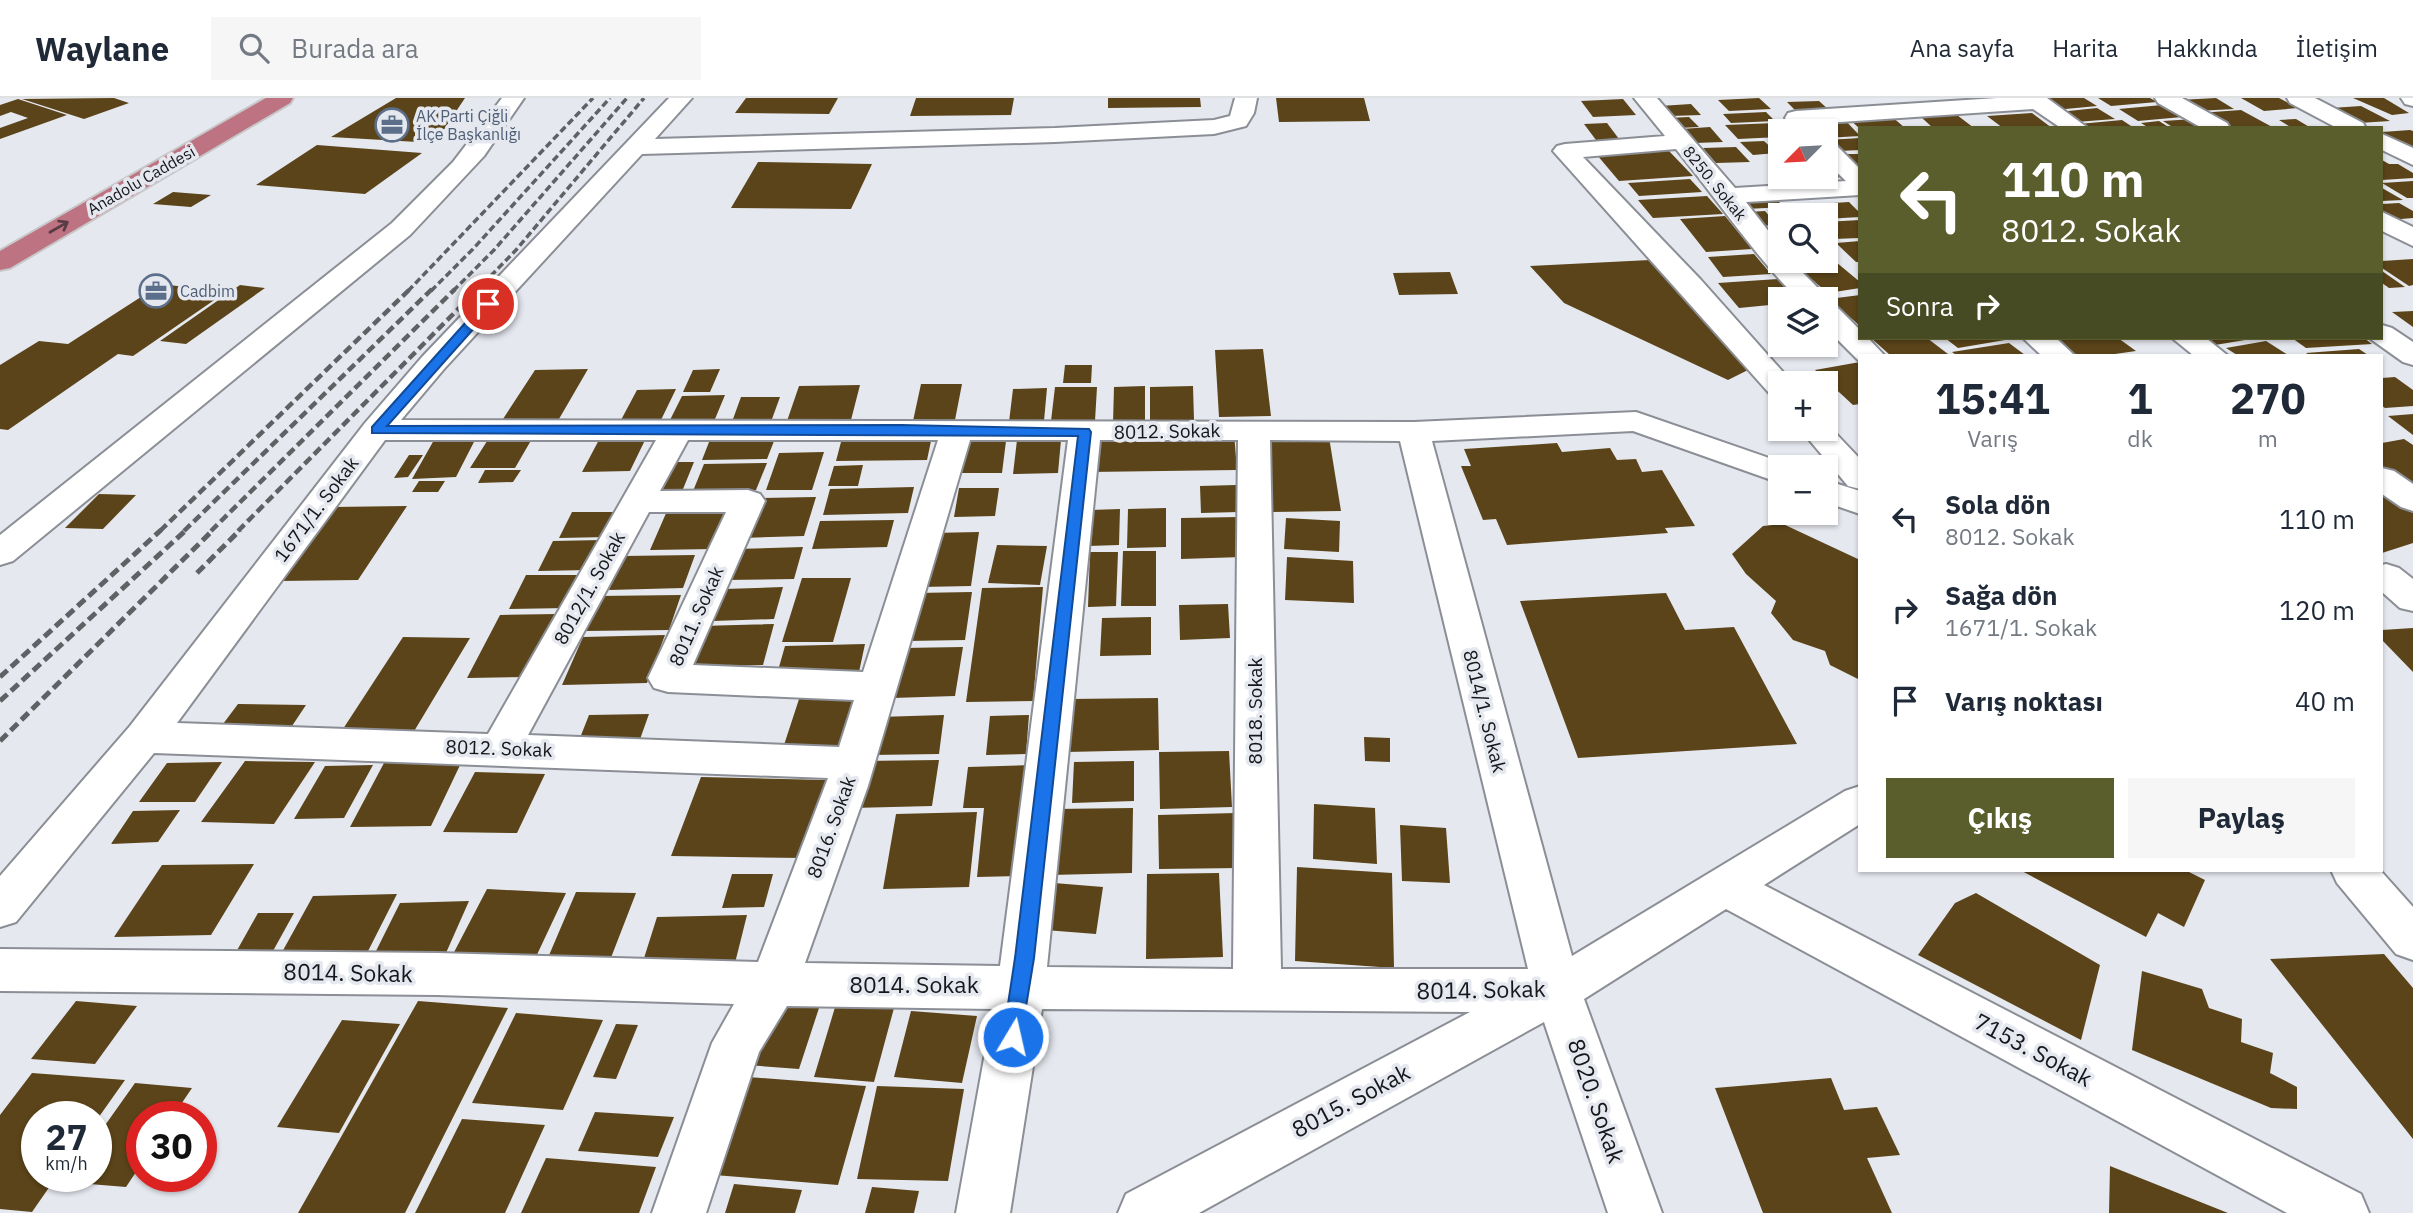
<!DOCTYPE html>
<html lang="tr">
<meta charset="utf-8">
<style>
body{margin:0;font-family:"IBM Plex Sans",sans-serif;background:#f6f6f7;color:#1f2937;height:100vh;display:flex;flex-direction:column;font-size:26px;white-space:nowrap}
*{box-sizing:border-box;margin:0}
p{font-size:23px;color:#747a83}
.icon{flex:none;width:38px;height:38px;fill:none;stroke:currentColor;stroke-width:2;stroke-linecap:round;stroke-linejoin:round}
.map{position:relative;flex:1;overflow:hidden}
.drawer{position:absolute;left:1858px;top:256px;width:525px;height:518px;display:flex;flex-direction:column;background:#fff;border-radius:0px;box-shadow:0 2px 5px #0004}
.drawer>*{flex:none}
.banner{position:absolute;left:1858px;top:28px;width:525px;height:214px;border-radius:0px;box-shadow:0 2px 5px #0004;background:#595e2c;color:#fff;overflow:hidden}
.needle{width:46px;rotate:246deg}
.controls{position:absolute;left:1768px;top:21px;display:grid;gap:14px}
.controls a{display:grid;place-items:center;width:70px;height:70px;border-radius:0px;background:#fff;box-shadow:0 2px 5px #0004;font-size:35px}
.speed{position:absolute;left:21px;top:1003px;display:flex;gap:14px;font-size:35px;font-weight:700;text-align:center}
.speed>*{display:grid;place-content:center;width:91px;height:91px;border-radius:50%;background:#fff;box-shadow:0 2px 5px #0004;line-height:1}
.speed small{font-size:18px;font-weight:400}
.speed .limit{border:10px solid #d22;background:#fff;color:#111}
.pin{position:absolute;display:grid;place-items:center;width:60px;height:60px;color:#fff;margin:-30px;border:4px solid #fff;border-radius:50%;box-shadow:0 2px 7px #0007}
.me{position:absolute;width:77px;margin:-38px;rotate:9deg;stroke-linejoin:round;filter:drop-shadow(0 0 5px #0008)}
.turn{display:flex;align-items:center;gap:24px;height:147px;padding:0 28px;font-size:32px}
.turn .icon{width:91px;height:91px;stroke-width:2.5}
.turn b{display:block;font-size:49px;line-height:60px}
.then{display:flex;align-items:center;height:66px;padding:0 28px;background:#0003;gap:14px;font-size:26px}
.eta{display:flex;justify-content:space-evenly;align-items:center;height:119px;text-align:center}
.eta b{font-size:42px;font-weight:700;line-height:49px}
.action{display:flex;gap:14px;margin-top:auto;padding:14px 28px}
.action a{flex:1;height:80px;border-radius:0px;background:#595e2c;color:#fff;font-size:28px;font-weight:700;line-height:80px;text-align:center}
.action a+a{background:#f6f6f7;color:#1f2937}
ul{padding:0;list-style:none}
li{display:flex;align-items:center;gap:21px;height:91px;padding:0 28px}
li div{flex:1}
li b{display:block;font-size:26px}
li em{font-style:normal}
header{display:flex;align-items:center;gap:42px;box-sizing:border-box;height:98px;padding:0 35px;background:#fff;border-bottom:2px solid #e0e1e3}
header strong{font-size:33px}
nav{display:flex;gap:38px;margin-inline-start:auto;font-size:24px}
.search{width:490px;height:63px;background:#f6f6f7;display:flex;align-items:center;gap:18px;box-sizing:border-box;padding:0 24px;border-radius:0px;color:#747a83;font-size:26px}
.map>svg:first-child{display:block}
.building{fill:#5b4419}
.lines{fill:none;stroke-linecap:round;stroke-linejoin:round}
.street-casing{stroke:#8b8e95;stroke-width:4}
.highway-casing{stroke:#c7c7c8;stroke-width:4}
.street{fill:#fff;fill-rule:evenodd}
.highway{fill:#be7382;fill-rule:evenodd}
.rail-far2{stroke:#5f6165;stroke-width:3.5;stroke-dasharray:7 3.5;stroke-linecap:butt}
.rail-far1{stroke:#5f6165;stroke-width:4.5;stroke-dasharray:9 4.5;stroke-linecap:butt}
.rail{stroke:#5f6165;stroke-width:5;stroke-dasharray:10 5;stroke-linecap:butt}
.oneway{stroke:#593c44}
.route{fill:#1a73e8;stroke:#114b97;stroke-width:2}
.labels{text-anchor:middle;stroke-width:7;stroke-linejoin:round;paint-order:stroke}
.far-service-label{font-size:16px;fill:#4e5e75;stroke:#e5e8ef;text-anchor:start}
.far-street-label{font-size:16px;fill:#16171a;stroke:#e5e8ef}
.street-label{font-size:19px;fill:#16171a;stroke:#e5e8ef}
.near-street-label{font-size:23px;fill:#16171a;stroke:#e5e8ef}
</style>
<header>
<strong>Waylane</strong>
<div class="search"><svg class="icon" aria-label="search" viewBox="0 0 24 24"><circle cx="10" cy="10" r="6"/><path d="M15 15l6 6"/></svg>Burada ara</div>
<nav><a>Ana sayfa</a><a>Harita</a><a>Hakkında</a><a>İletişim</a></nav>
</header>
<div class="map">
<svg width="2413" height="1115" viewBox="0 0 2413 1115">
<rect width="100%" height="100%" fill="#e5e8ef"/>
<path class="building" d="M114,0L129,5L84,21L22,1Z
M396,0H465L435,45L331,39Z
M746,0H838L829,16L735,15Z
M916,0H1014L1011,17L910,18Z
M1108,0H1200L1201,9L1108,10Z
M1276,0H1364L1370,23L1279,24Z
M1759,0L1771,11L1729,13L1718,2Z
M2037,0H2084L2097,8L2055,12Z
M2098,0H2150L2157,4L2111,8Z
M2216,0L2234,11L2197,13L2179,2Z
M2241,0H2279L2298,10L2264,13Z
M2353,0H2384L2409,15L2392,17Z
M18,1L67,17L0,41V30L28,20L11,14L0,18V7Z
M1623,1L1636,17L1593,19L1581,3Z
M1819,3L1829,12L1797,14L1787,4Z
M1691,6L1701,17L1670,18L1660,8Z
M2162,7L2182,19L2138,23L2119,11Z
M2361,8L2390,23L2359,25L2331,10Z
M2097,10L2115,21L2076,24L2059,14Z
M2241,12L2274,30H2231L2199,15Z
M1766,14L1775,23L1731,25L1723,16Z
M2032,15L2052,30H2003L1987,18Z
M1890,17L1905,30H1859L1847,19Z
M1957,17L1974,30H1933L1921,19Z
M1689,19L1699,29L1678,30L1669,20Z
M2194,21L2209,30H2174L2163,23Z
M2296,21L2311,30H2292L2279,22Z
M1845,22L1860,38L1825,40V33H1817L1807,24Z
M2122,22L2134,30H2086L2079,26Z
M2159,23L2170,30H2149L2141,25Z
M1607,25L1619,41L1596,42L1584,26Z
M1776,25L1784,33H1780V39L1738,41L1725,27Z
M1710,29L1723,44L1695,45L1682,31Z
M2410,32L2413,33V53L2382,37V34Z
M1860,40V52L1840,53L1827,42Z
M1764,43L1777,55L1753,57L1740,44Z
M317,47L422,55L365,96L256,87Z
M1736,49L1750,64L1716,65L1703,50Z
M1669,53L1693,78L1619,83L1597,57Z
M1844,56H1860V71Z
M1825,60L1845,79L1825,80Z
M2382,62L2389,66H2398L2413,75V80L2382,82Z
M758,64L872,66L851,111L731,110Z
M1690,81L1702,94L1639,98L1628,85Z
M2413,83V100H2407L2382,85Z
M2382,90L2403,102L2382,103Z
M173,94L211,97L191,109L153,106Z
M1707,98L1723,116L1653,120L1638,102Z
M1774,99L1784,109L1746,111L1736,101Z
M1849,104L1860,115V119L1825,121V117H1811L1802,107Z
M2399,105L2413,113V120L2389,122L2382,117V106Z
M1765,113L1777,127L1760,128L1748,114Z
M1725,118L1752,151L1706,154L1680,121Z
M1860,122V140L1833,141L1825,133V124Z
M1860,143V164H1856L1836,145Z
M1754,156L1771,176L1723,179L1708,159Z
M2413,161V187L2409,188L2382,170V163Z
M1650,162L1752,270L1728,282L1564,205L1530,168Z
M1836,164L1860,184V190L1828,195L1798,170Z
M2382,173L2405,189L2389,190L2382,185Z
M1450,174L1458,196L1399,197L1393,175Z
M1778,181L1797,201H1780V206L1739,210L1718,185Z
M161,186L226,194L133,258L118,256L8,332L0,331V267L39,243L68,246Z
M240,187L265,190L186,246L160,243Z
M1860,197V228L1829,201Z
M2413,213V229L2392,214Z
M1882,240H1927L1948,256L1890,257L1872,241Z
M1945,240H2010L2011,241L1958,250Z
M2068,240H2118L2136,253L2108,257H2070L2050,243Z
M2197,240H2251V241L2209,248Z
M2292,240H2364L2372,246L2306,250Z
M2266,243L2288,257H2237L2226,250Z
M2009,245L2025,257H1956L1952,254Z
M1263,251L1271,318L1219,319L1215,252Z
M2359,251L2368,257H2309L2306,255Z
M1860,264V306L1853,307L1815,272Z
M1065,267H1092L1091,285H1063Z
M588,271L559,321H503L535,272Z
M720,271L710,294H683L693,272Z
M2395,279L2413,292V308L2385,310L2382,308V280Z
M921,286H962L955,322L913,323Z
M860,287L851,322L787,323L799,288Z
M1145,288V324L1113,325L1114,289Z
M1193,288L1194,322L1150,323V289Z
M1055,289H1097L1095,323H1051Z
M1047,290L1044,323L1009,324L1013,291Z
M676,291L661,322H621L637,292Z
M725,297L715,321L670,322L682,298Z
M741,299H780L772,321H733Z
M2413,316V337L2388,318Z
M1234,335L1237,372L1089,374L1091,338Z
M601,338H647L630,373L582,374Z
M776,338L767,361L702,362L711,339Z
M533,339L515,370H470L489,340Z
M1329,339L1341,413L1271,414L1263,340Z
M476,340L456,379L412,381L434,342Z
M2404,341L2413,347V393L2382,372V345Z
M1017,342H1061L1058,375L1013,376Z
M931,343L927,362L836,363L841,344Z
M1006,343L1002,375H954L960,344Z
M1557,345L1562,354L1610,350L1617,362L1636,361L1642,374L1662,372L1695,428L1665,430L1668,435L1507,447L1496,421L1483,422L1461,368H1471L1464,351Z
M824,354L812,392H766L779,355Z
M409,357H423L408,379L394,380Z
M664,364H694L681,396L650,397Z
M767,365L756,392L693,393L704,366Z
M863,367L858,388H828L834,368Z
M485,372H521L513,384L478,385Z
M419,383H445L438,394H412Z
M1236,387L1238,414L1201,415L1200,388Z
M914,389L908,415L823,417L830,391Z
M959,390H999L995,418L954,419Z
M2382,392L2413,415V445L2382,455Z
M99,396L136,397L103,431L65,430Z
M816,399L804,438L742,440L755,400Z
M407,408L358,482L279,483L333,409Z
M1166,410V449L1127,450L1128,411Z
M1120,411L1119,447L1088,448L1090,412Z
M727,412L713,451L650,452L667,413Z
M572,414H618L607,439L559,440Z
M1239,419L1242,459L1181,461V420Z
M1286,420L1340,423L1339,454L1284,451Z
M894,422L887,449L812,451L820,423Z
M1783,426L1860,462V582L1830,567L1825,553L1793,542L1771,515L1776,503L1746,476L1732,456L1763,428Z
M979,434L971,488L921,489L931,435Z
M602,442L588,472L538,473L553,443Z
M997,447L1047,448L1040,487L988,485Z
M803,449L794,481L725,482L736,451Z
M1123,453H1156V508H1121Z
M1090,454H1118L1116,508L1088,509Z
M695,457L683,490L609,492L623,458Z
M1287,459L1353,463L1354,505L1285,502Z
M526,477H583L567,510L509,511Z
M802,480H851L833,544H782Z
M783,489L774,521L713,523L724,491Z
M1043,489L1033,603L966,604L982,490Z
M972,494L965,542L907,543L916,495Z
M1666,495L1685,532L1734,529L1797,646L1578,660L1520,503Z
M681,497L669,532L583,533L598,498Z
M1228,506L1230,540L1180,542L1179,507Z
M557,516L528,579L467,580L500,517Z
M1151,519V557L1100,558L1102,520Z
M774,526L763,567L686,569L701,528Z
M2413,530V574L2382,542V532Z
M665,537L647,585L562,587L583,539Z
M403,539L470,540L413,635L341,634Z
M865,546L859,574L777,576L785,548Z
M963,549L955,598L892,600L902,550Z
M801,595H857L842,648L784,647Z
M1158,600L1159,652L1066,654L1069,601Z
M238,606L306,607L292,628L223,626Z
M649,616L639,644L578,645L589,617Z
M944,617L939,656L871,657L878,619Z
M1029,617L1026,656L986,657L990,618Z
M1364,639L1390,640V664L1365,663Z
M1229,653L1232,709L1160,711L1159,654Z
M939,662L932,708L852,710L862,663Z
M245,663L315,664L274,726L201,724Z
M462,663L431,728L350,729L384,665Z
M1134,663V703L1072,705L1074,664Z
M222,664L195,704H139L167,665Z
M373,667L344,720L294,721L325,668Z
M1033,667L1023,778L977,779L984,710H963L968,669Z
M475,674L545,676L517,735L443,734Z
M701,679L826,682L803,760L671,758Z
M1314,706L1375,710L1377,766L1313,761Z
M1133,710L1132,775L1050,777L1054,711Z
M180,712L158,744L111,746L133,713Z
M977,714L969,789L883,791L896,716Z
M1236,715L1239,770L1159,771L1158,717Z
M1400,727L1446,730L1450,785L1402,783Z
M254,766L211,837L114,839L162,767Z
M1297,769L1392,775L1394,870L1295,863Z
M2020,772H2185L2205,782L2184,829L2158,815L2146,839Z
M1219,775L1223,859L1146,861L1147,776Z
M732,776H773L764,809L722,810Z
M1054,785L1103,789L1096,836L1045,832Z
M487,791L566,795L534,863L451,860Z
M576,794L636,795L607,870L544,869Z
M1976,795L2100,867L2081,942L1918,857L1955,805Z
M397,796L363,863L276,865L313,798Z
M469,803L442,864L370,865L400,805Z
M258,815H294L268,862L231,863Z
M747,817L733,873L639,876L657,819Z
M2384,856L2413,890V1041L2270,861Z
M2142,873L2202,891L2209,910L2242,921L2241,944L2273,955L2270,975L2297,989V1011L2271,1010L2132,952Z
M76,903L137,908L95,966L31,961Z
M418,903L508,910L405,1115H298Z
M768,906L819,910L799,971L746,967Z
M836,906L894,910L874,984L814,979Z
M911,913L977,918L962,985L894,979Z
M516,915L603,922L563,1012L472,1005Z
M342,922L400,926L339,1035L277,1029Z
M616,926L638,927L616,981L593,979Z
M32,975L125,982L96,1023V1018H37V1078H57L32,1114L0,1111V1017Z
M736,978L866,988L838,1087L702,1076Z
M1831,980L1844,1012L1877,1009L1900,1057L1867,1060L1892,1115H1763L1715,990Z
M135,985L192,990L173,1018H142V1065L126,1089L65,1084L70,1078H96V1040Z
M877,988L964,991L948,1083L857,1081Z
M595,1014L674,1019L658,1059L578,1053Z
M462,1021L545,1027L505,1115H415Z
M546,1060L656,1069L639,1115H521Z
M2110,1068L2228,1115H2109Z
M734,1086L802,1092L795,1115H725Z
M872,1089L919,1093L914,1115H865Z"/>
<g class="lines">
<defs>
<path id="street" d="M502,0H524L484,58L410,137L13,463L0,467V437L392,125L453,64Z
M669,0H692L655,41L1055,30L1214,22L1230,18L1235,0H1257L1254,15L1246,28L1214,36L1055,44L642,56L444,271L401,322L1414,324L1636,314L1792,368L1780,369V385L1633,333L1432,343L1572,858L1845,693L1860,688V726L1764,787L2361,1096L2369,1115H2287L1726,811L1584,901L1662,1115H1608L1544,924L1199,1115H1118L1126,1096L1470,914L1042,911L1010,1115H956L993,911L787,908L759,954L706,1115H652L712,945L734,906L437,897L0,893V851L437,855L758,864L828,680L154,655L16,824L0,829V778L130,628L365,325L422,259ZM385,342H656L488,636L177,625ZM688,342H938L863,574L693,567L765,403L760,396L748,392L660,393ZM970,342H1068L1000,868L805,865L868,688ZM1100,342H1238L1233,871L1047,869ZM1270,342L1400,343L1528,871H1281ZM649,414H726L648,580L654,590L668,594L854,602L839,649L528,637Z
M1634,0H1657L1735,90L1846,83L1825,63V42L1833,44L1860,71V97L1746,104L1780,148V163H1791L1823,195L1827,201L1825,204V201H1798C1753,156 1717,101 1676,51L1583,59L1701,182L1791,283L1793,285H1780V298L1769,295L1553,53L1557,48L1565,46L1665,38Z
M1997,0H2047L2088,30H2061L2033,11L1796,27L1788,25L1785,20L1788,15L1796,13Z
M2155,0H2182L2227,25L2230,30H2202L2158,5Z
M2287,0H2315L2363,25L2366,30H2337L2290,5Z
M2401,0H2413V8L2405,6Z
M2382,36L2413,50V67L2382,52Z
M2382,114L2413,129V148L2382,133Z
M1825,205L1835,207L1860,232V240H1868L1884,257H1860L1859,263L1825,229Z
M2382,227L2392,230L2413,244V267L2403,264L2372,242L2370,240H2382Z
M2023,240H2056L2074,257H2041Z
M2172,240H2206L2227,257H2193Z
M1825,324L1860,361V391L1848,388L1800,331H1825Z
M2382,370L2394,373L2413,386V413L2401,409L2382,396Z
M1825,382L1860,393V416L1825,404Z
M2386,466L2399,470L2413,481V513L2400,510L2382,494V467Z
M2331,772H2380L2413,809V862L2396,856L2337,785Z"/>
<path id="highway" d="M266,0H293L290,5L10,170L0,172V153Z"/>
</defs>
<use href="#street" class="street-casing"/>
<use href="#highway" class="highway-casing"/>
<use href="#street" class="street"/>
<use href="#highway" class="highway"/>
<path class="rail-far2" d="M408,193L593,0
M431,193L473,151L610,0
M453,193L494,152L627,0
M476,193L516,152L644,0"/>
<path class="rail-far1" d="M160,433L410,191
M184,433L432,191
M211,433L455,191
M238,433L478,191"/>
<path class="rail" d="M197,475L240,432
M0,579L161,432
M0,603L186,432
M0,643L213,432"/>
</g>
<defs><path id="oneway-shaft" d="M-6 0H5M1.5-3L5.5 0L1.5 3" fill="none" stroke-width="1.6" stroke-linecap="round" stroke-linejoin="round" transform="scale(1.75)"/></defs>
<use class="oneway" href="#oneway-shaft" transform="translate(59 129) rotate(-30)"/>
<path class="route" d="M488,203L494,206L493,209L387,328L901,327L1089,331L1091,334L1034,860L1020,945L1013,948L1006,945L1003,939L1015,860L1078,338L372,335V329L484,204Z"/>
<defs>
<symbol id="office-ring" viewBox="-11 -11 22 22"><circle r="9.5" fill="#e5e8ef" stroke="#5c6f8a" stroke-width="1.5"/><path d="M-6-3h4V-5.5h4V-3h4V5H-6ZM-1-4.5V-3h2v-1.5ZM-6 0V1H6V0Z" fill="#5c6f8a"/></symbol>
</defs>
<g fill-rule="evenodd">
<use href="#office-ring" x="373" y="8" width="38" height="38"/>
<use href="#office-ring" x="137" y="174" width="38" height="38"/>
</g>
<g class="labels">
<g class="far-service-label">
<text x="416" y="24">AK Parti Çiğli<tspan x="416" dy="18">İlçe Başkanlığı</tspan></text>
<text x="180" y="199">Cadbim</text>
</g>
<g class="far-street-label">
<text transform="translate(141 82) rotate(-30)" y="6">Anadolu Caddesi</text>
<text transform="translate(1715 85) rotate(51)" y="6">8250. Sokak</text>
</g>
<g class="street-label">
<text transform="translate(1167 333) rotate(-1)" y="7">8012. Sokak</text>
<text transform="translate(316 411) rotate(-53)" y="7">1671/1. Sokak</text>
<text transform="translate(589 490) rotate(-61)" y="7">8012/1. Sokak</text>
<text transform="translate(696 518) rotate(-66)" y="7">8011. Sokak</text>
<text transform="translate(1255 613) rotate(-90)" y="7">8018. Sokak</text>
<text transform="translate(1485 613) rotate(76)" y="7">8014/1. Sokak</text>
<text transform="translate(499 650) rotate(2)" y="7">8012. Sokak</text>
<text transform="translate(831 729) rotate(-70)" y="7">8016. Sokak</text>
</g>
<g class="near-street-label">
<text transform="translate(348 875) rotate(1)" y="8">8014. Sokak</text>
<text x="914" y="895">8014. Sokak</text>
<text transform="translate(1481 892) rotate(-1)" y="8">8014. Sokak</text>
<text transform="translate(2033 952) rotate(28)" y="8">7153. Sokak</text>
<text transform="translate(1351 1003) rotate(-28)" y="8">8015. Sokak</text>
<text transform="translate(1596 1003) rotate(71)" y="8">8020. Sokak</text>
</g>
</g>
</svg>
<div class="controls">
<a><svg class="needle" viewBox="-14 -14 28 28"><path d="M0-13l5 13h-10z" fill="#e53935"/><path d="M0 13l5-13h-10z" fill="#747a83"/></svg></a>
<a><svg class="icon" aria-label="search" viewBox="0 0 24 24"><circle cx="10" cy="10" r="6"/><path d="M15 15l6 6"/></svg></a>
<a><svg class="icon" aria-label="layers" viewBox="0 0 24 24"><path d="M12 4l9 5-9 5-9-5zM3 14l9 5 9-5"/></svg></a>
<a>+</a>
<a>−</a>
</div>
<div class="speed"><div>27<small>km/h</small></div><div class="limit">30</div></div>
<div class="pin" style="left:488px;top:206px;background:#d93025"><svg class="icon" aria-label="arrive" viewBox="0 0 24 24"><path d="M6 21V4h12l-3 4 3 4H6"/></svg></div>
<svg class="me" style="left:1013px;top:939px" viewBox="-20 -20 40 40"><circle r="17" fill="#1a73e8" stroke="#fff" stroke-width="3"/><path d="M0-11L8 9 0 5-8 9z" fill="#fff"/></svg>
<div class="banner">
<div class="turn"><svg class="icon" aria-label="left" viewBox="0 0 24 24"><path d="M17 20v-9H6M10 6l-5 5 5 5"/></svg><div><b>110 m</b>8012. Sokak</div></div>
<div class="then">Sonra<svg class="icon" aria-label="right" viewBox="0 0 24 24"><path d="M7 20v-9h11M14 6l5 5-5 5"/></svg></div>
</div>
<section class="drawer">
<div class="eta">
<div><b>15:41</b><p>Varış</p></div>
<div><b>1</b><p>dk</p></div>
<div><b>270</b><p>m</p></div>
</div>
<ul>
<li><svg class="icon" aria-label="left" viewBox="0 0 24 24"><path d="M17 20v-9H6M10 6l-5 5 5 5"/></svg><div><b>Sola dön</b><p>8012. Sokak</p></div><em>110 m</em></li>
<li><svg class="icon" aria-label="right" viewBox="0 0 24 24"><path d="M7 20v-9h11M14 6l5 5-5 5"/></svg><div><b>Sağa dön</b><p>1671/1. Sokak</p></div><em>120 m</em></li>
<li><svg class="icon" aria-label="arrive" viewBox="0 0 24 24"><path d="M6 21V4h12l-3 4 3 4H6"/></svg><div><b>Varış noktası</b></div><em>40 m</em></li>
</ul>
<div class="action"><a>Çıkış</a><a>Paylaş</a></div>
</section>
</div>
